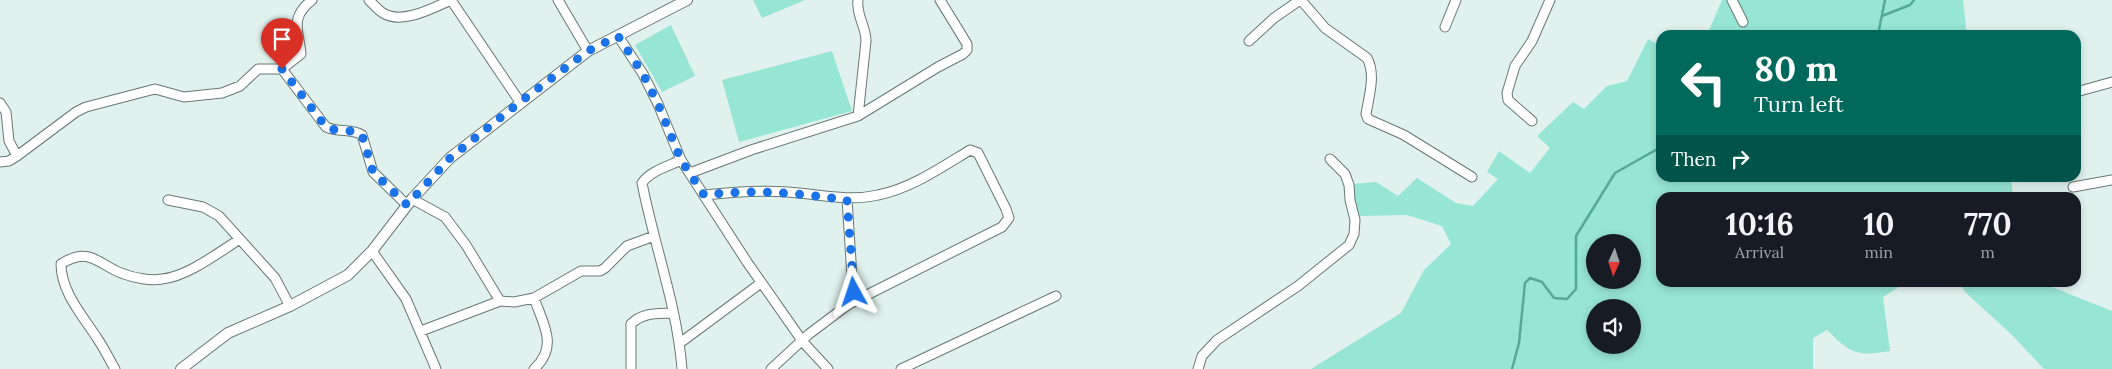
<!DOCTYPE html>
<style>
body{margin:0;font-family:Lora,serif;background:#20242c;color:#f1f3f6;height:100vh;display:flex;flex-direction:column;font-size:19px;white-space:nowrap}
*{box-sizing:border-box;margin:0}
p{font-size:16px;color:#9ea1a6}
.icon{flex:none;width:28px;height:28px;fill:none;stroke:currentColor;stroke-width:2;stroke-linecap:round;stroke-linejoin:round}
.map{position:relative;flex:1;overflow:hidden}
.sheet{position:absolute;left:1656px;top:192px;width:425px;height:95px;display:flex;flex-direction:column;background:#171b24;border-radius:15px;box-shadow:0 2px 8px #0003}
.sheet>*{flex:none}
.hud{position:absolute;left:1656px;top:30px;width:425px;height:152px;border-radius:15px;box-shadow:0 2px 8px #0003;background:#00695c;color:#fff;overflow:hidden}
.needle{width:32px;rotate:183deg}
.fabs{position:absolute;left:1586px;top:234px;display:grid;gap:10px}
.fabs a{display:grid;place-items:center;width:55px;height:55px;border-radius:50%;background:#171b24;box-shadow:0 2px 8px #0003;font-size:25px}
.pin{position:absolute;display:grid;place-items:center;width:42px;height:42px;color:#fff;margin:-51px -21px;border-radius:50% 50% 50% 0;rotate:-45deg;box-shadow:0 0 5px #0007}
.pin .icon{rotate:45deg}
.me{position:absolute;width:55px;margin:-28px;rotate:355deg;stroke-linejoin:round;filter:drop-shadow(0 0 4px #0008)}
.turn{display:flex;align-items:center;gap:18px;height:105px;padding:0 15px;font-size:22px}
.turn .icon{width:65px;height:65px;stroke-width:2.5}
.turn b{display:block;font-size:35px;line-height:42px}
.then{display:flex;align-items:center;height:48px;padding:0 15px;background:#0003;gap:10px;font-size:19px}
.eta{display:flex;justify-content:space-evenly;align-items:center;height:85px;text-align:center}
.eta b{font-size:30px;font-weight:800;line-height:35px}
.map>svg:first-child{display:block}
.green{fill:#97e5d3;fill-rule:evenodd}
.lines{fill:none;stroke-linecap:round;stroke-linejoin:round}
.stream{stroke:#54a997;stroke-width:2.5}
.minor-casing{stroke:#687874;stroke-width:11}
.tertiary-casing{stroke:#687874;stroke-width:12}
.minor{stroke:#fff;stroke-width:9}
.tertiary{stroke:#fff;stroke-width:10}
.route{stroke:#1a73e8;stroke-width:9;stroke-dasharray:0 16.2}
</style>
<div class="map">
<svg width="2112" height="369" viewBox="0 0 2112 369">
<rect width="100%" height="100%" fill="#e1f2ee"/>
<path class="green" d="M753,0H805L762,18Z
M1722,0H1963L1967,35H1707Z
M671,25L695,76L662,92L635,45Z
M1648,39L1661,46V178H2011L2013,197L1661,198V282L1905,283L1883,297L1890,351C1857,357 1850,353 1827,330L1813,338V369H1311L1401,313L1424,270L1451,244L1442,226L1407,215L1358,216L1353,204L1352,184L1376,182L1398,196L1417,178L1456,203L1473,206L1498,179L1487,172L1499,151L1530,173L1550,148L1537,136L1573,102L1584,109L1607,86L1627,81ZM1595,242H1632V280H1595ZM1595,308H1632V345H1595Z
M832,51L852,111L739,142L722,80Z
M1959,283H2049L2052,287L2112,311V369H2044L2011,334L1966,293Z"/>
<g class="lines">
<path class="stream" d="M1882,16L1910,5L1914,0
M1878,35L1885,0
M1512,369L1519,343L1525,283L1530,278L1542,282L1554,298L1567,299L1576,289V236L1615,173L1661,147"/>
<defs>
<path id="minor" d="M312,0C289,18 299,31 301,54L282,69L326,127C339,133 351,128 362,135L373,172L407,205
M369,0C373,4 378,10 383,13C402,25 433,8 451,0
M451,0L520,102
M558,0L588,51
M858,0C856,16 866,26 866,41L858,116
M1301,0L1325,28L1367,58C1376,74 1369,96 1366,114L1368,119L1404,135L1472,177
M1732,0L1743,22
M1445,27L1456,0
M618,36L643,74L658,104L681,160L747,262L803,342L828,369
M1249,41L1274,18L1300,0
M2076,92L2112,82
M0,103L6,112L9,141L17,156
M1532,121L1508,100L1507,93L1515,66L1532,41L1550,0
M681,160C669,166 650,171 642,183C654,245 677,305 682,369
M0,162L9,161L17,156L76,112L86,107L155,89L184,97L222,93L240,86L258,69H282
M690,173L751,150L858,116L938,67L963,54L967,50V44L940,0
M2073,187L2112,180
M704,195C732,192 760,190 788,192C819,194 847,202 878,195C910,189 942,167 970,150L978,153L1006,209L1009,218L1002,227L849,304
M412,199L445,217L466,245L500,301
M168,200L203,207L219,216L275,278L290,306
M372,251L406,299L436,369
M421,331L500,301L514,302L534,298L581,271H600L605,268L627,246L654,236
M680,343L761,283
M115,369C109,359 104,348 97,338C83,316 61,292 61,264C91,245 99,266 124,274C134,278 151,281 162,279C187,277 219,252 240,239
M534,369C559,346 543,324 534,298
M631,369V324C643,312 657,314 673,313
M771,369L809,334L849,304L853,292L847,199
M901,369L1056,296
M1198,369L1202,356L1217,340L1298,286L1349,245L1354,234L1355,220L1350,200L1349,185L1345,174L1330,159"/>
<path id="tertiary" d="M181,369L228,333L290,306L348,275L372,251L412,199L450,158L588,51L687,0"/>
</defs>
<use href="#minor" class="minor-casing"/>
<use href="#tertiary" class="tertiary-casing"/>
<use href="#minor" class="minor"/>
<use href="#tertiary" class="tertiary"/>
</g>
<g class="lines">
<path class="route" d="M282,69L326,127C339,133 352,128 362,135L373,172L407,205L450,158L520,102L588,51L618,36L643,74L658,104L681,160L704,195C754,189 797,193 847,200L854,292"/>
</g>
</svg>
<div class="fabs">
<a><svg class="needle" viewBox="-14 -14 28 28"><path d="M0-13l5 13h-10z" fill="#e53935"/><path d="M0 13l5-13h-10z" fill="#9ea1a6"/></svg></a>
<a><svg class="icon" aria-label="sound" viewBox="0 0 24 24"><path d="M4 9h4l5-4v14l-5-4H4zM17 9q2 3 0 6"/></svg></a>
</div>
<div class="pin" style="left:282px;top:69px;background:#d93025"><svg class="icon" aria-label="arrive" viewBox="0 0 24 24"><path d="M6 21V4h12l-3 4 3 4H6"/></svg></div>
<svg class="me" style="left:854px;top:292px" viewBox="-20 -20 40 40"><path d="M0-17L14 15 0 8-14 15z" fill="#1a73e8" stroke="#fff" stroke-width="4"/></svg>
<div class="hud">
<div class="turn"><svg class="icon" aria-label="left" viewBox="0 0 24 24"><path d="M17 20v-9H6M10 6l-5 5 5 5"/></svg><div><b>80 m</b>Turn left</div></div>
<div class="then">Then<svg class="icon" aria-label="right" viewBox="0 0 24 24"><path d="M7 20v-9h11M14 6l5 5-5 5"/></svg></div>
</div>
<section class="sheet">
<div class="eta">
<div><b>10:16</b><p>Arrival</p></div>
<div><b>10</b><p>min</p></div>
<div><b>770</b><p>m</p></div>
</div>
</section>
</div>
